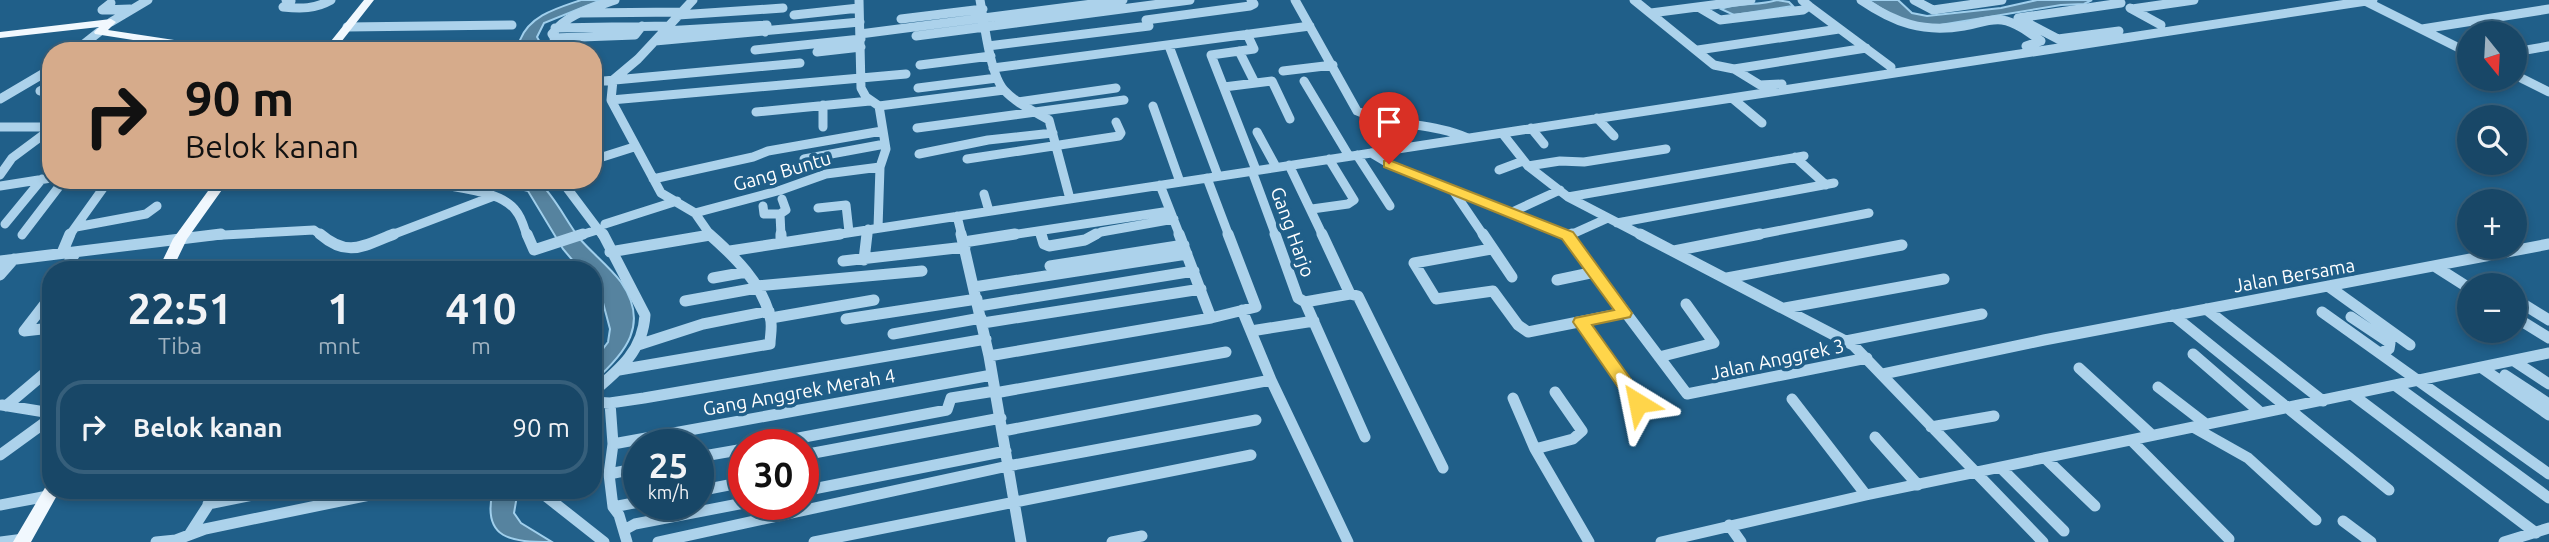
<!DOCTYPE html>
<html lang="id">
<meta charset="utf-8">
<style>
body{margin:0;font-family:Ubuntu,sans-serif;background:#214e6d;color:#f1f3f6;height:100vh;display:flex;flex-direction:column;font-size:26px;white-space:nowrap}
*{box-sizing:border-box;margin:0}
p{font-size:23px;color:#9fb2c0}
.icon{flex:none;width:38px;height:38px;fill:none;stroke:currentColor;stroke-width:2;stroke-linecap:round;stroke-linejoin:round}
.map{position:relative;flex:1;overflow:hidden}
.details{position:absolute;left:42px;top:261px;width:560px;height:238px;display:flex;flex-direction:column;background:#184767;border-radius:28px;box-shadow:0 4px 10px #0003,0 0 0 2px #365f7b}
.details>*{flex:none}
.hud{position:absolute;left:42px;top:42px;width:560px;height:147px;border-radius:28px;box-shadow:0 4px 10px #0003,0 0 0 2px #365f7b;background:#d6ab8b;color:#111;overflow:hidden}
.needle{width:46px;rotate:162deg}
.buttons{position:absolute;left:2457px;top:21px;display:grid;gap:14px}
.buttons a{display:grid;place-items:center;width:70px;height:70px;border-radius:50%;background:#184767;box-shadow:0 4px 10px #0003,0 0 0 2px #365f7b;font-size:35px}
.speed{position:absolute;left:623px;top:429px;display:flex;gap:14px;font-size:35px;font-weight:700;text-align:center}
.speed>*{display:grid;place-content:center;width:91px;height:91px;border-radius:50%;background:#184767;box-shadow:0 4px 10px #0003,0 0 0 2px #365f7b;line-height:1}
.speed small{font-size:18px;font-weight:400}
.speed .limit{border:10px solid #d22;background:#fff;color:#111}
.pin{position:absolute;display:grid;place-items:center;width:60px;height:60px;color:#fff;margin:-72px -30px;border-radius:50% 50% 50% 0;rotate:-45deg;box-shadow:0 0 7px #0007}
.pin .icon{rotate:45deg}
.me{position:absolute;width:77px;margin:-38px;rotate:325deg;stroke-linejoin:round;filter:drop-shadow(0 0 5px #0008)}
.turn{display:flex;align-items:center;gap:24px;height:147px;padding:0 28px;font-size:32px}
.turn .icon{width:91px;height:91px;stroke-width:2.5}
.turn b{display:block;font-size:49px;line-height:60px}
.eta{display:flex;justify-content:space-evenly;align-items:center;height:119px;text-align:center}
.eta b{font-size:42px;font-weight:700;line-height:49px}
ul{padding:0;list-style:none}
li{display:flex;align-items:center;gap:21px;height:94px;margin:0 14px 10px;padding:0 14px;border:4px solid #365f7b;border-radius:28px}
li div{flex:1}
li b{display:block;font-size:26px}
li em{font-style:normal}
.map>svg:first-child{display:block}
.water{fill:#56839f;stroke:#a0cfec;stroke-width:2}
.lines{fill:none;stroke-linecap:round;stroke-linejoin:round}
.minor-far1{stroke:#acd2eb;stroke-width:9}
.minor{stroke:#acd2eb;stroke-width:11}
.major{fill:#f1f8fe;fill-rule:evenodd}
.route{fill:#ffd54a;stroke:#a68a30;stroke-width:2}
.labels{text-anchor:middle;stroke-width:7;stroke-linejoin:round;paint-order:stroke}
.street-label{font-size:19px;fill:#fff;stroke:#205f89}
</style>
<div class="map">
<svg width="2549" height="542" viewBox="0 0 2549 542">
<rect width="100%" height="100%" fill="#205f89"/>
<path class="water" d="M581,0H601L544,23L537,37L545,51H525L520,40C530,15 558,8 581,0Z
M1777,0L1789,2L1793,6L1734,15L1721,9C1738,2 1759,6 1777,0Z
M1868,0H1898L1912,13L1927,16L2001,8L2037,0H2092L2084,4L2061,5L1934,26L1906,24Z
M459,180L539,182C556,198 566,221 580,239C593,254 609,266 621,282C650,324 626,353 593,382V362L608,342L610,329L602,299L593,286V270L580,269L563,249L528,191L498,183Z
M493,490H518L514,513L521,523L552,542C512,542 481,540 493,490Z"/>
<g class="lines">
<path class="minor-far1" d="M286,0L291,1L283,7C301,9 315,9 331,0
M693,0L638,59L613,80L611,100L661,193L695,213L711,236
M859,0L861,88L866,97L879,106L886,149L880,167L878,228
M980,0C984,21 990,75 1004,90C1016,103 1033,111 1049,120L1070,199
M1295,0L1357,111C1393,127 1432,122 1468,138
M1634,0L1714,65L1734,69L1760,85L1782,84
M1861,0C1895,23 1923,33 1964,26C1976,24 1991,18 2002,20C2016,22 2030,33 2041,41L2026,46
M1914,0L1933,10L2002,0
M2365,1L2469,53
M111,3L102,10L130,9
M1809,6L1891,67
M1698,7L1720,20L1803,10L1809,6L1802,0
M2130,8L2161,25
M2132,9L2194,0
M580,13L681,12
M1651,13L1751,0
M678,15L783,8
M794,15L859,8
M901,19L983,9
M1146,20L1250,6L1254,4L1251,0
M111,22L148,0
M347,27L512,25
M555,28L669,26
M2422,29L2549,9
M664,31L767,25L765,32
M2119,31L2058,39L2018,18L2121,3
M860,34L1123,0
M1247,34L1254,49L1211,55L1256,170
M916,36L1190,0
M554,38L635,35L642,26
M655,41L860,22
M988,46L1149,26
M1169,46L1218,176
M755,50L861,39
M1698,50L1839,29
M75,51L99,32
M181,51L191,46
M563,51L552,34C567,14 592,8 615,0
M1239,51L1255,83
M817,52L861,47
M2515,52L2549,46
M920,65L991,56
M993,68L1310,26
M1734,69L1866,48
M1283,71L1333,65
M2515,75L2549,92
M1304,81L1349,156
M593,82L800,63
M1224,87L1272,81L1290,119
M918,88L997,78
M40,91L51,85
M1732,98L1762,123
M0,99L51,69
M611,100L906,74
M1018,102L1116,88
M823,105V127
M879,106L1004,90
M1153,106L1180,182
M756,112L870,101
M1597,118L1614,136
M0,127H51
M917,128L1124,100
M1531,128L1544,144
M1257,132L1276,167
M1502,133L1528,166L1568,197L1643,236
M1371,153L1393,166L1568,236
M919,154L988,140L1053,133
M1357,155L1390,206
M1795,157L1826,185
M804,159L885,144
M967,159L1119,136L1121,133L1116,122
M593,160L634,147
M1289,165L1323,236
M1528,166L1560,161L1584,162L1666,149
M1499,170L1523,161
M1252,171L1276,236
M0,175L12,158L51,129
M1207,178L1229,236
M653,179L753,157L768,151L882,131
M424,180C449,189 500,188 516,211C522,218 524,228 527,236
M561,180L603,236
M1160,185L1180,236
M0,186L51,178
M1454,192L1484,236
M984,194L989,211
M1568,197L1804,156
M763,206L764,214H780L781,236
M818,208L846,205L849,232
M1312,209L1348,204L1354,200L1329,159
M695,213L781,190L826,174L880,167
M1510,213L1560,190
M780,214L786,210L782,199
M957,216L962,236
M1617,223L1834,183
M5,224L42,179
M605,224L677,201
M76,227L146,214L157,206
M1040,232L1041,236
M22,235L64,180
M69,236L109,180
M206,236L314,230L322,236
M389,236L494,196
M578,236L600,229
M704,236L710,235
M828,236L2373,0
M867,236L868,229
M1004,236L1170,211
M1093,236L1101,232L1174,219
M1568,236L1608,218
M1751,236L1869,213"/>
<path class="minor" d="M320,234C348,258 363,246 394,234
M527,234L534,250L583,234
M781,234V243
M961,234L989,356L1021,542
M1041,234L1044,244L1049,246L1085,240L1096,234
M1179,234L1211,318
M1275,234L1298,298L1305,302L1365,437
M1322,234L1350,294
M1483,234L1512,277
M1564,234L1568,236L1687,394L1867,358
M1640,234L1853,345L2043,542
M1568,236L1572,234
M964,242L1015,234
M1491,249L1414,263L1436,299L1493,291L1518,325L1528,332L1624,313
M730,251L840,234
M1674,251L1760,234
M610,252L710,235
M62,253L70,234
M864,260L867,234
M0,261L221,234
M843,261L965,247
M1050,266L1184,245
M2436,267L2469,288
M64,270L76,252
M134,270L167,265
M0,275L14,259
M713,278L746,272
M1727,278L1902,245
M1557,280L1595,272
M756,286L922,271
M2328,286L2410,345
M974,287L1187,254
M51,296L24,331L51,328
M2515,299L2549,320
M685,301L757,288
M1305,302L1350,294L1358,296L1443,468
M979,306L1194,271
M1785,308L1944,279
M2206,309L2323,401
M1242,310L1271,380L1348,542
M2322,312L2549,474
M2173,315L2389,490
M2351,317L2390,343L2389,349L2380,353
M2515,317L2549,338
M771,318L874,300
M846,319L977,299
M1581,322L1638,403
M983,323L1201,289
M1251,331L1314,321
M893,334L981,318
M1846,341L1982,314
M638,345L703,324L769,311
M2193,354L2261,413
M989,356L1211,318L1256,307L1228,234
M1659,357L1714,343L1686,304
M2514,361L2549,384
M2079,368L2152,435
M2482,368L2549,415
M619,370L770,344C770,336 773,325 770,317C762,283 734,256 709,234
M1883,374L2044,340L2549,244
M2505,375L2549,404
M2396,386L2549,498
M2158,387L2206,424
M593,392C619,370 643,351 645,315L603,234
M995,393L1226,352
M2353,395L2536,533
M1513,398L1535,449L1589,542
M1792,399L1866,495
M593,402L610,403L644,398L986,339
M610,403L613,444L609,474L613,507L619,515L627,542
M2,405L51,413
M6,406L51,368
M1931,427L1994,416
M2193,427L2248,458L2316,520
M1003,431L1271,380
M1875,437L1918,485
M2131,440L2229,539
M613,444L992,375
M767,444L947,410L951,398L995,391
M1535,449L1573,439L1582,431L1555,392
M0,455L51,418
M803,455L1001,418
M698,457L744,449
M2045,458L2095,506
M2001,468L2064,531
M609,474L639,468
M538,490L604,542
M698,491L744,482
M803,491L1006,451
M208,504L278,490
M0,505L48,496
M613,507L639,502
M2343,521L2371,542
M1729,525L1741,542
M624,530L635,524L744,503
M189,535L218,490
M1,542L24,539
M156,542L176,540L205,529L394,490
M658,542L1008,466L1256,420
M814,542L1251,455
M1112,542L1142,536
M1661,542L1866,495L2549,353
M2504,542L2549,528"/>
<path class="major" d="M364,0H374L334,51H323Z
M111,19L116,22L108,30L227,48L232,51H203L95,34L94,32L99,27L0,38V32Z
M216,180H229L187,239L172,270H158L173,239Z
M51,484V490H60L31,542H13L46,486Z"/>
</g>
<path class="route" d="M1389,160L1573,232L1632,313L1630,317L1592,325L1645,399L1647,403L1645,407H1632L1573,322L1575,318L1614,310L1562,239L1384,167V161Z"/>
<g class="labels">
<g class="street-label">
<text transform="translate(782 171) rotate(-16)" y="7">Gang Buntu</text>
<text transform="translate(1293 232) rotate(70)" y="7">Gang Harjo</text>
<text transform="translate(2294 275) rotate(-10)" y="7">Jalan Bersama</text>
<text transform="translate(1777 359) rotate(-12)" y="7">Jalan Anggrek 3</text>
<text transform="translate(799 392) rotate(-10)" y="7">Gang Anggrek Merah 4</text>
</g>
</g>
</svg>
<div class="buttons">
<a><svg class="needle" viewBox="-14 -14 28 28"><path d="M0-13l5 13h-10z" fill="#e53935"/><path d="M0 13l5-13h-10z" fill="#9fb2c0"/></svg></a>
<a><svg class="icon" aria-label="search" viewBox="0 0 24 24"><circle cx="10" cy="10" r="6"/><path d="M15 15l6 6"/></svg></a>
<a>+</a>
<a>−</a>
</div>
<div class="speed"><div>25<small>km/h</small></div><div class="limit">30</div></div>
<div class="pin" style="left:1389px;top:164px;background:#d93025"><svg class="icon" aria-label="arrive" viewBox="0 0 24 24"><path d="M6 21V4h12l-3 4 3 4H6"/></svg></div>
<svg class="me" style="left:1638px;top:403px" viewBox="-20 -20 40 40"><path d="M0-17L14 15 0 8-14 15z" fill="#ffd54a" stroke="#fff" stroke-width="4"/></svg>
<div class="hud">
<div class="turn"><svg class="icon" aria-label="right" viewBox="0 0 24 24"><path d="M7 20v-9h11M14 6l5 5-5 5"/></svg><div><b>90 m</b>Belok kanan</div></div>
</div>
<section class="details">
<div class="eta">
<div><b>22:51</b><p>Tiba</p></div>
<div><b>1</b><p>mnt</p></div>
<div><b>410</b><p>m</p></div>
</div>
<ul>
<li><svg class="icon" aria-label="right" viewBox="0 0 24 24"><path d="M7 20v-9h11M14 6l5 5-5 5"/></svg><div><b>Belok kanan</b></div><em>90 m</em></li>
</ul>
</section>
</div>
